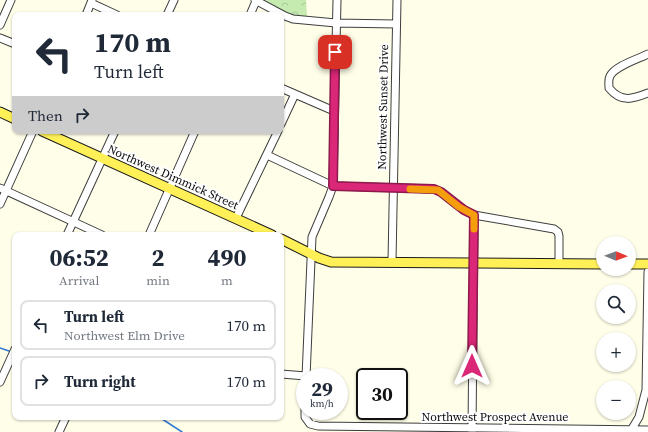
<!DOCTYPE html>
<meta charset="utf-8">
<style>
body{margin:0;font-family:"Source Serif 4",serif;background:#f6f6f7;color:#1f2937;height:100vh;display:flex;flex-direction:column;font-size:15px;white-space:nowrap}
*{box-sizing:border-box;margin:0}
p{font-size:13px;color:#747a83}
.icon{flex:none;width:22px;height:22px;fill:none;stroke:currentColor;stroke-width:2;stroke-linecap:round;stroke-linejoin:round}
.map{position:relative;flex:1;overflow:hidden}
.side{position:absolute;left:12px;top:232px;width:272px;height:188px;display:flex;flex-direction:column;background:#fff;border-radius:8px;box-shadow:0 1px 3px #0004}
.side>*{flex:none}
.guide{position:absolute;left:12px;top:12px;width:272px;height:122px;border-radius:8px;box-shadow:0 1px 3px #0004;background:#fff;color:#1f2937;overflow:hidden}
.needle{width:26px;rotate:91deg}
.controls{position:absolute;left:596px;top:236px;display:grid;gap:8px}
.controls a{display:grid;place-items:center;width:40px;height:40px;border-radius:50%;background:#fff;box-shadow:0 1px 3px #0004;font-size:20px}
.speed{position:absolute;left:296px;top:368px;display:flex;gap:8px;font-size:20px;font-weight:700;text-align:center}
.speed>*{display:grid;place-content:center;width:52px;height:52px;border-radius:50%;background:#fff;box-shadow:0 1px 3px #0004;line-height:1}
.speed small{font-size:10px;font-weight:400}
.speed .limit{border:2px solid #111;border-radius:6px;background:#fff;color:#111}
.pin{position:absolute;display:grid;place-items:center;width:34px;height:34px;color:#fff;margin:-17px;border-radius:8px;box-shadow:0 2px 6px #0006}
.me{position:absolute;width:44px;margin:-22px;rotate:0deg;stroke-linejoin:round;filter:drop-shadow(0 0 3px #0008)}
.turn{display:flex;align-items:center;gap:14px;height:84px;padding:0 16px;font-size:18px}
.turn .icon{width:52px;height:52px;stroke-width:2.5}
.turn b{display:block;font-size:28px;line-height:34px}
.then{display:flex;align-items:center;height:38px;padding:0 16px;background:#0003;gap:8px;font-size:15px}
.eta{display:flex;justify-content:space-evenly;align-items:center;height:68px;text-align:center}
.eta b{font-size:24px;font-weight:700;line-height:28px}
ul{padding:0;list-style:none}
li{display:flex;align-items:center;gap:12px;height:50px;margin:0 8px 6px;padding:0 8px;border:2px solid #e0e1e3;border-radius:8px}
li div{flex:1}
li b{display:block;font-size:15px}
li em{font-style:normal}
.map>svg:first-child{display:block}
.park{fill:url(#park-crowns)}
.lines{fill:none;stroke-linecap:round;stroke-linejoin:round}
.stream{stroke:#2e78d4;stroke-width:1.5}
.minor-casing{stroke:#3e3e3e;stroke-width:9}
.major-casing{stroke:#1c1c1c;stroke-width:11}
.minor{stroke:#fff;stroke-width:7}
.major{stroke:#fff058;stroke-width:9}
.route-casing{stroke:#8e194d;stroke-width:10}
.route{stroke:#db2777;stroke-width:7}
.slow{stroke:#f59e0b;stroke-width:7}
.labels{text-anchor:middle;stroke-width:4;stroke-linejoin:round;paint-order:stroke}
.street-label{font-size:12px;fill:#0b0b0b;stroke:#fff}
</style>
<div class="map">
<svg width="648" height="432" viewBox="0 0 648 432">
<defs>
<pattern id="park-crowns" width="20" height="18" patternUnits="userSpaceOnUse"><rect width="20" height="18" fill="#c6ebb1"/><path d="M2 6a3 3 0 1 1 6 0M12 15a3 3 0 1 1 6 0" fill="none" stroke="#a9c897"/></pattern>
</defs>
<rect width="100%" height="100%" fill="#fffee8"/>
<path class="park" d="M260,0H306L307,16H290Z"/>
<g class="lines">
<path class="stream" d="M0,348L9,351
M159,417L182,432"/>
<defs>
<path id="minor" d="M255,0L285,16L293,19L336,23L396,24
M91,3L117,15
M86,15L92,0
M167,15L174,0
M250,15L256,1
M0,25L11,0
M0,38L15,44
M648,54C638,59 615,66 610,76C608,80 609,84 609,88C621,103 633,99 648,93
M281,88L334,111
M281,124L295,94
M267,155L333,186L434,189L441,192L464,210L474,215L554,229L558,232L559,236V264
M0,188L102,235
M0,204L33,131
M236,218L278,131
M67,235L115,131
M149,235L195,131
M392,262L397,0
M281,374L306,376
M306,377L312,237L329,197L333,186L337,0
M0,382L15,349
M305,401V417L310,424L318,426L648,430
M59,432L66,417
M472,432L474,215
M630,432L639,417L646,390L648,272"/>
<path id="major" d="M0,112L15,119
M42,131L272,235
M281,239L319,258L331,262L603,264
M629,264H648"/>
</defs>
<use href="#minor" class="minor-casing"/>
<use href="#major" class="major-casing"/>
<use href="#minor" class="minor"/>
<use href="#major" class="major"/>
</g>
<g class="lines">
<defs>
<path id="route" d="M335,52L333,186L434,189L441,192L464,210L474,215L472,366"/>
</defs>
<use href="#route" class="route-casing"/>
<use href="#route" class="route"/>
<path class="slow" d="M410,189L438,190L459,207L474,215V229"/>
</g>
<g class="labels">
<g class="street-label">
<text transform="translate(383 107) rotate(-89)" y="4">Northwest Sunset Drive</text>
<text transform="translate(173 177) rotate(24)" y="4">Northwest Dimmick Street</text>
<text x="495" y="421">Northwest Prospect Avenue</text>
</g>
</g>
</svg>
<div class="controls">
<a><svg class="needle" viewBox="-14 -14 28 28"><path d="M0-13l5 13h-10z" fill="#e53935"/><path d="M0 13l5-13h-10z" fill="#747a83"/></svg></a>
<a><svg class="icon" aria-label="search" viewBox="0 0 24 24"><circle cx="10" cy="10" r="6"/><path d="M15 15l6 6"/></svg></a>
<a>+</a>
<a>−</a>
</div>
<div class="speed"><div>29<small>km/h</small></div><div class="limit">30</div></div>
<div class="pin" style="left:335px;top:52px;background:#d93025"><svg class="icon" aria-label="arrive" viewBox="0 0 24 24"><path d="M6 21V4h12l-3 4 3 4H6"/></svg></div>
<svg class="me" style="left:472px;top:366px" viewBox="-20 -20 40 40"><path d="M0-17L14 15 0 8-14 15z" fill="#db2777" stroke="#fff" stroke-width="4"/></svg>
<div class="guide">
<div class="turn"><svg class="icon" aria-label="left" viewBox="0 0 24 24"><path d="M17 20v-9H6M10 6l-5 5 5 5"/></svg><div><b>170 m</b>Turn left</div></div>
<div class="then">Then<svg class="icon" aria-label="right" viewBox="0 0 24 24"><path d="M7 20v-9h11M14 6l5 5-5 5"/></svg></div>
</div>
<section class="side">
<div class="eta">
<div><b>06:52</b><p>Arrival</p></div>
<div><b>2</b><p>min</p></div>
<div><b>490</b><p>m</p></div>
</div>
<ul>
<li><svg class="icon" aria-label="left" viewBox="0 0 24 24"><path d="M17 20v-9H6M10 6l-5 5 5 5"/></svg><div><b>Turn left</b><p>Northwest Elm Drive</p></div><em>170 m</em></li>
<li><svg class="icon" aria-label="right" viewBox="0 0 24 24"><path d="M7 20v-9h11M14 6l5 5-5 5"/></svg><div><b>Turn right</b></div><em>170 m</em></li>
</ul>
</section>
</div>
